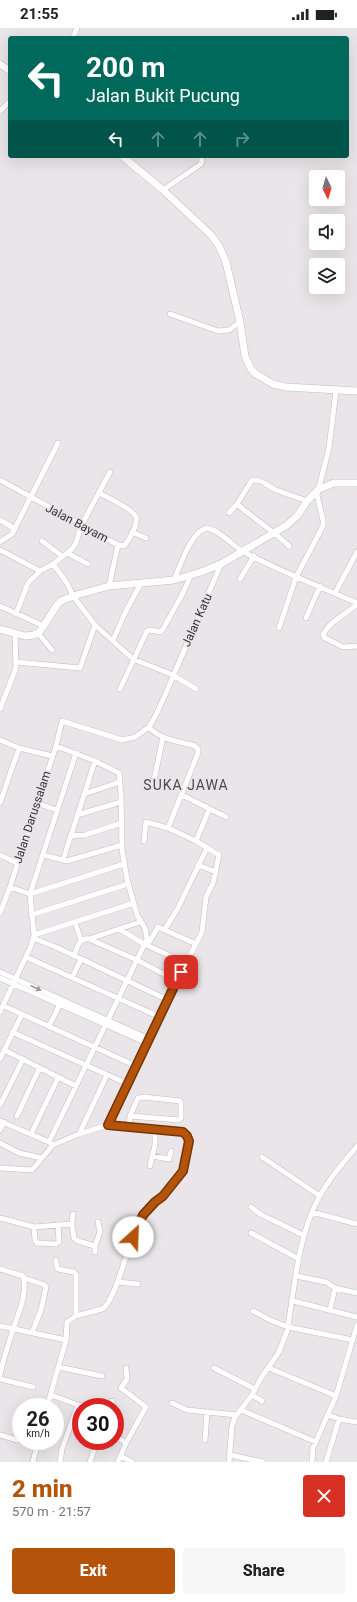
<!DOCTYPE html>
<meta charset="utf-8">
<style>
body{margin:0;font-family:Roboto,sans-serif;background:#f6f6f6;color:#202124;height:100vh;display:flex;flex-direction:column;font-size:15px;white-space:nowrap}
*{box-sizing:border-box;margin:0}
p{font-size:13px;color:#757577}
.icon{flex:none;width:22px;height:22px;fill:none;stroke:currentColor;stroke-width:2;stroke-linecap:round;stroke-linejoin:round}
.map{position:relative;height:1434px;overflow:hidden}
.sheet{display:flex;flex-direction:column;background:#fff;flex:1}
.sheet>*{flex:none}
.banner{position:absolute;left:8px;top:8px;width:341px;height:122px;border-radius:4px;box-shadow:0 4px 16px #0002;background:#00695c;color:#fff;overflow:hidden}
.needle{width:26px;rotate:175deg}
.fabs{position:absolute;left:309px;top:142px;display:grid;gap:8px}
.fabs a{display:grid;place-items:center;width:36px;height:36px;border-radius:4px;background:#fff;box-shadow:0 4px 16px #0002;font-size:20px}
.speed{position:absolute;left:12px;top:1370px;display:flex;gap:8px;font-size:20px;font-weight:700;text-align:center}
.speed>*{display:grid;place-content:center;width:52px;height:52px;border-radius:50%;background:#fff;box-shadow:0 4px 16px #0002;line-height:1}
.speed small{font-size:10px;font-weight:400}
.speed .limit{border:6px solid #d22;background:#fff;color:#111}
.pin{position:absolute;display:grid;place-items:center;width:34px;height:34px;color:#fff;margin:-17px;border-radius:8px;box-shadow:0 2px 6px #0006}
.me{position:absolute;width:44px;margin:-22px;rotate:25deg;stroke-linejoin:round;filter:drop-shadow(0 0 3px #0008)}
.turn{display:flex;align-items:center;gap:14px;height:84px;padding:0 12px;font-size:18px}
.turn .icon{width:52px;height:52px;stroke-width:2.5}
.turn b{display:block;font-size:28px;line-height:34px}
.lanes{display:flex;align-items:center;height:38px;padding:0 12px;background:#0003;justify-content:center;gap:20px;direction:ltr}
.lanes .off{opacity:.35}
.round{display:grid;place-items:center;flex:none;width:42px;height:42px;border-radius:4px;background:#f6f6f6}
.headline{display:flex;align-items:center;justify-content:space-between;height:68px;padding:0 12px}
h1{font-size:24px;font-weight:800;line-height:30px;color:#b45309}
.primary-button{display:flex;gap:8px;margin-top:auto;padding:8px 12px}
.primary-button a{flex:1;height:46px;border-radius:4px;background:#b45309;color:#fff;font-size:16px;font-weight:800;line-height:46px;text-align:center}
.primary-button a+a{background:#f6f6f6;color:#202124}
.status{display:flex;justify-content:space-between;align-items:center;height:28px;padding:0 20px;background:#fff;direction:ltr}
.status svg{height:11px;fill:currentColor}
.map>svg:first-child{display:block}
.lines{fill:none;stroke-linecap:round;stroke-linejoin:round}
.street-casing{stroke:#c3bdc1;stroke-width:6}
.secondary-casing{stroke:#c3bdc1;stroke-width:8}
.street{stroke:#fff;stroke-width:5}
.secondary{stroke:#fff;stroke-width:7}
.oneway{fill:#9b9a9a}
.route-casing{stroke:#753606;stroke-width:10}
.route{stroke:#b45309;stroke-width:7}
.labels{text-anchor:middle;stroke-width:3.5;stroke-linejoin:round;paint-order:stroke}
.street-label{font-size:12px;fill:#373436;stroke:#eae5e9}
.quarter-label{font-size:14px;letter-spacing:1px;fill:#4e494c;stroke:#eae5e9}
</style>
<div class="status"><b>21:55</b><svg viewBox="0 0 49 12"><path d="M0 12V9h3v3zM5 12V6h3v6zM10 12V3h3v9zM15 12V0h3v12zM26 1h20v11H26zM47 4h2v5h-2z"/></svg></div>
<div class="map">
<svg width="357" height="1434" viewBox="0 0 357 1434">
<rect width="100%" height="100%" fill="#eae5e9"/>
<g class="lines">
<defs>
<path id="street" d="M73,10L77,0
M0,83L10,73
M163,162L201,136L202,132L201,128
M170,286L218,303L229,302L240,294
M0,452L118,517L109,558
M99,465C107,469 133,481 136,489C138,497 129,512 124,518L118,517
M229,485L237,476
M0,492L15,501
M132,504L146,510
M42,513L62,528
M0,514L12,506L58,415
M289,518C273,502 254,491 237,476L252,452C262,451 268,458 276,462C286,466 297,469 307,473
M0,522L40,543L53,536L72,521L76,515L81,498L110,444
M67,525L88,536
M53,536L67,555L73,568L95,597L133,631L173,647L196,661
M240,551L254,528
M174,552C180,538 191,503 207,500C221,503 230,516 242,523C279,543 319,558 357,575
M335,565L357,524
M357,576C347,586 328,594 323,607L325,610L343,619L357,618
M0,578L44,598
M16,586L28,555L40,543
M306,590L320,558
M279,600L296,549L323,498V492L317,467L329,420L336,363
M38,605L52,622
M113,612L125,585L141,555
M16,634L80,640L95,597
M120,661L147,603L150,602L160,604L163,601L183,565L190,549
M0,681L16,640L15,606
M0,712L19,720L52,728
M153,757L163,709
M84,766L120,754
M182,767L226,789
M0,775L19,720
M36,775L57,782
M77,787L121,774
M168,800L196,813L209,782
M70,808L85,807L122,795
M144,813L146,794L168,800L198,725V721L195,718C179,713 160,712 149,699
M0,827L17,835
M43,827L63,832L95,733
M63,832L67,833L122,817
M198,837L216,844
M30,866L76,725
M30,866L124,836
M0,885L10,859L56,718L62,693L122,712L135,709L149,699L156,687L166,665L221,536
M31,887L128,856
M75,895L81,912
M119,901L144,916L186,935
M165,901L178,880L207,820
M34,907L134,875
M33,910L58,920L168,972
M89,911L140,894
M148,916L158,899L196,916
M74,928C77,920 79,909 89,911L137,932L177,953
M26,929L160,989
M0,944L149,1011
M0,950L147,1015
M72,950L81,931
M4,978L136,1038
M0,984L31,918L34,907L30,866L10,859
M49,998L61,974
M12,1004L128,1056
M4,1022L76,1058
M0,1031L22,986
M0,1077L23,1031
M17,1088L39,1041
M0,1093L49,1114L53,1117L79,1106L108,1097L183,1104C190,1109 188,1115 187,1123C185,1141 176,1155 163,1168C157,1174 148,1179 143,1187C129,1207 117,1273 102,1281L76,1288L67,1294L66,1312L47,1379
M108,1097L177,953L202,904L206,869L213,855L219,827L196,813
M129,1099L130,1088L138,1070L144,1069L180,1073L181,1075V1090L179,1092L130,1088
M0,1102L4,1094
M31,1106L58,1050
M79,1106L107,1047
M49,1114L147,911L145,900L137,887L127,851L122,822L121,766L119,745L95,733L56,718
M0,1115L19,1125L42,1130
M152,1128L169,1131L171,1123
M262,1129L320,1168
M150,1138L155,1117V1102
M0,1140L32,1142L53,1117
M251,1179L260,1186L303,1207
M312,1184L357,1196
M0,1190L34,1199L72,1196L74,1210L78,1213L95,1218L100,1204L98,1194
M72,1196L73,1186
M34,1199L35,1212L37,1215L56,1216L59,1214L58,1197
M251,1205L299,1231
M95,1218V1224
M56,1232V1236L58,1241L74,1244L76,1246V1288
M0,1241L23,1248C28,1266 18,1285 13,1302C8,1317 3,1332 0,1347
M296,1248L326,1254L335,1260L357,1265
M24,1250L45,1257L46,1259L41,1282L32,1305
M117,1254L138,1256
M293,1273L357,1289
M330,1282L335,1260
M253,1283L270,1292L288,1299L353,1312
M0,1298L66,1312
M58,1339L102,1348
M214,1340L255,1361
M269,1340L336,1368
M0,1351L33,1359
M51,1367L78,1377L89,1379
M252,1367L262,1373
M172,1375L187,1382L237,1387
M109,1379L112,1373
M241,1382L316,1414
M328,1387L339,1391L357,1394
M0,1407L17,1412
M115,1408L126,1415
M205,1412L207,1384
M230,1427L263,1434
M120,1428L132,1434
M33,1434L38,1413
M60,1434L62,1421L78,1377
M90,1434L97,1413
M118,1434L126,1415L146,1379L121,1360L127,1351L126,1340
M229,1434L232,1398L235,1389L252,1367L261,1350L279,1324L287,1303C295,1259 297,1213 317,1173C327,1153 343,1135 357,1118
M312,1434L313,1420L336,1368L357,1297
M326,1434L339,1391"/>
<path id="secondary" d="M0,36L10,43
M122,128L163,162L211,207L219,218L226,234L240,294L245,328L251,341L256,346L273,356L286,359L357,363
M0,601L25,608L34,607L38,605L41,602L57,577L61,573L73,568L109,558L174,552L201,544L221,536L287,497L298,487L307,473L319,461L334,455H357"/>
</defs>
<use href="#street" class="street-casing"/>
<use href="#secondary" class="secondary-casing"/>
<use href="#street" class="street"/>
<use href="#secondary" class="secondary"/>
</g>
<defs><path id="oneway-solid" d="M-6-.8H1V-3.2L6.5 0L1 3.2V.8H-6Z"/></defs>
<use class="oneway" href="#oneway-solid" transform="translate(36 960) rotate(24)"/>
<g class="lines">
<defs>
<path id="route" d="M133,1209L143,1187L155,1174L163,1168L183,1143L189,1113L187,1108L183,1104L108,1097L181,944"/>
</defs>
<use href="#route" class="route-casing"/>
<use href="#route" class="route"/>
</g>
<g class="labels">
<g class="street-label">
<text transform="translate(77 495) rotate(28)" y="4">Jalan Bayam</text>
<text transform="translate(197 592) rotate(-66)" y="4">Jalan Katu</text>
<text transform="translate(32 789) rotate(-72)" y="4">Jalan Darussalam</text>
</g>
<g class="quarter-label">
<text x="186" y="762">SUKA JAWA</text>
</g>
</g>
</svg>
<div class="fabs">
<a><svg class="needle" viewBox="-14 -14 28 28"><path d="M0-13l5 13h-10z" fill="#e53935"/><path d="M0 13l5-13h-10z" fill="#757577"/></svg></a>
<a><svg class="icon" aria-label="sound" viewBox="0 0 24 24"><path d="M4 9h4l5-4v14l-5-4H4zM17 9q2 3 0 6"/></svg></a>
<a><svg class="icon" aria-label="layers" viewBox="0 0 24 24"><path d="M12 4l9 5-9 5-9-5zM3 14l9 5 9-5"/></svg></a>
</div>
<div class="speed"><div>26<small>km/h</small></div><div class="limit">30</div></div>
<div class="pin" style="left:181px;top:944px;background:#d93025"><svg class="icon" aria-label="arrive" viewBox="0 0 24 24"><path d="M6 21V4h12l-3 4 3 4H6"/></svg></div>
<svg class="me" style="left:133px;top:1209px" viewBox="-20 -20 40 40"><circle r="19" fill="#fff"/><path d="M0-13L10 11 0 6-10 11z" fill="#b45309"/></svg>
<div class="banner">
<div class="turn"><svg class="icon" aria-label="left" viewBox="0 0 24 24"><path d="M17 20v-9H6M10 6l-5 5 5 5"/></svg><div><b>200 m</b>Jalan Bukit Pucung</div></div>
<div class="lanes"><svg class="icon" aria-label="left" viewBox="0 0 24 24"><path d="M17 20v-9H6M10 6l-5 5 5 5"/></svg><svg class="icon off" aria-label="ahead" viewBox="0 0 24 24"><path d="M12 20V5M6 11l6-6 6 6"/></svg><svg class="icon off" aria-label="ahead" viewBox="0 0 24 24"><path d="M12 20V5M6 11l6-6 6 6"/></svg><svg class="icon off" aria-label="right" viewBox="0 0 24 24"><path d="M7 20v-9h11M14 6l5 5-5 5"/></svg></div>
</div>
</div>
<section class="sheet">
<div class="headline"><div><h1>2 min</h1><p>570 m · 21:57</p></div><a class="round" style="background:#d93025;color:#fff"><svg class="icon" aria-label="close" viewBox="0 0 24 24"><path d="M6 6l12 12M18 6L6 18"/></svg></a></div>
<div class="primary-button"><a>Exit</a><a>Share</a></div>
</section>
